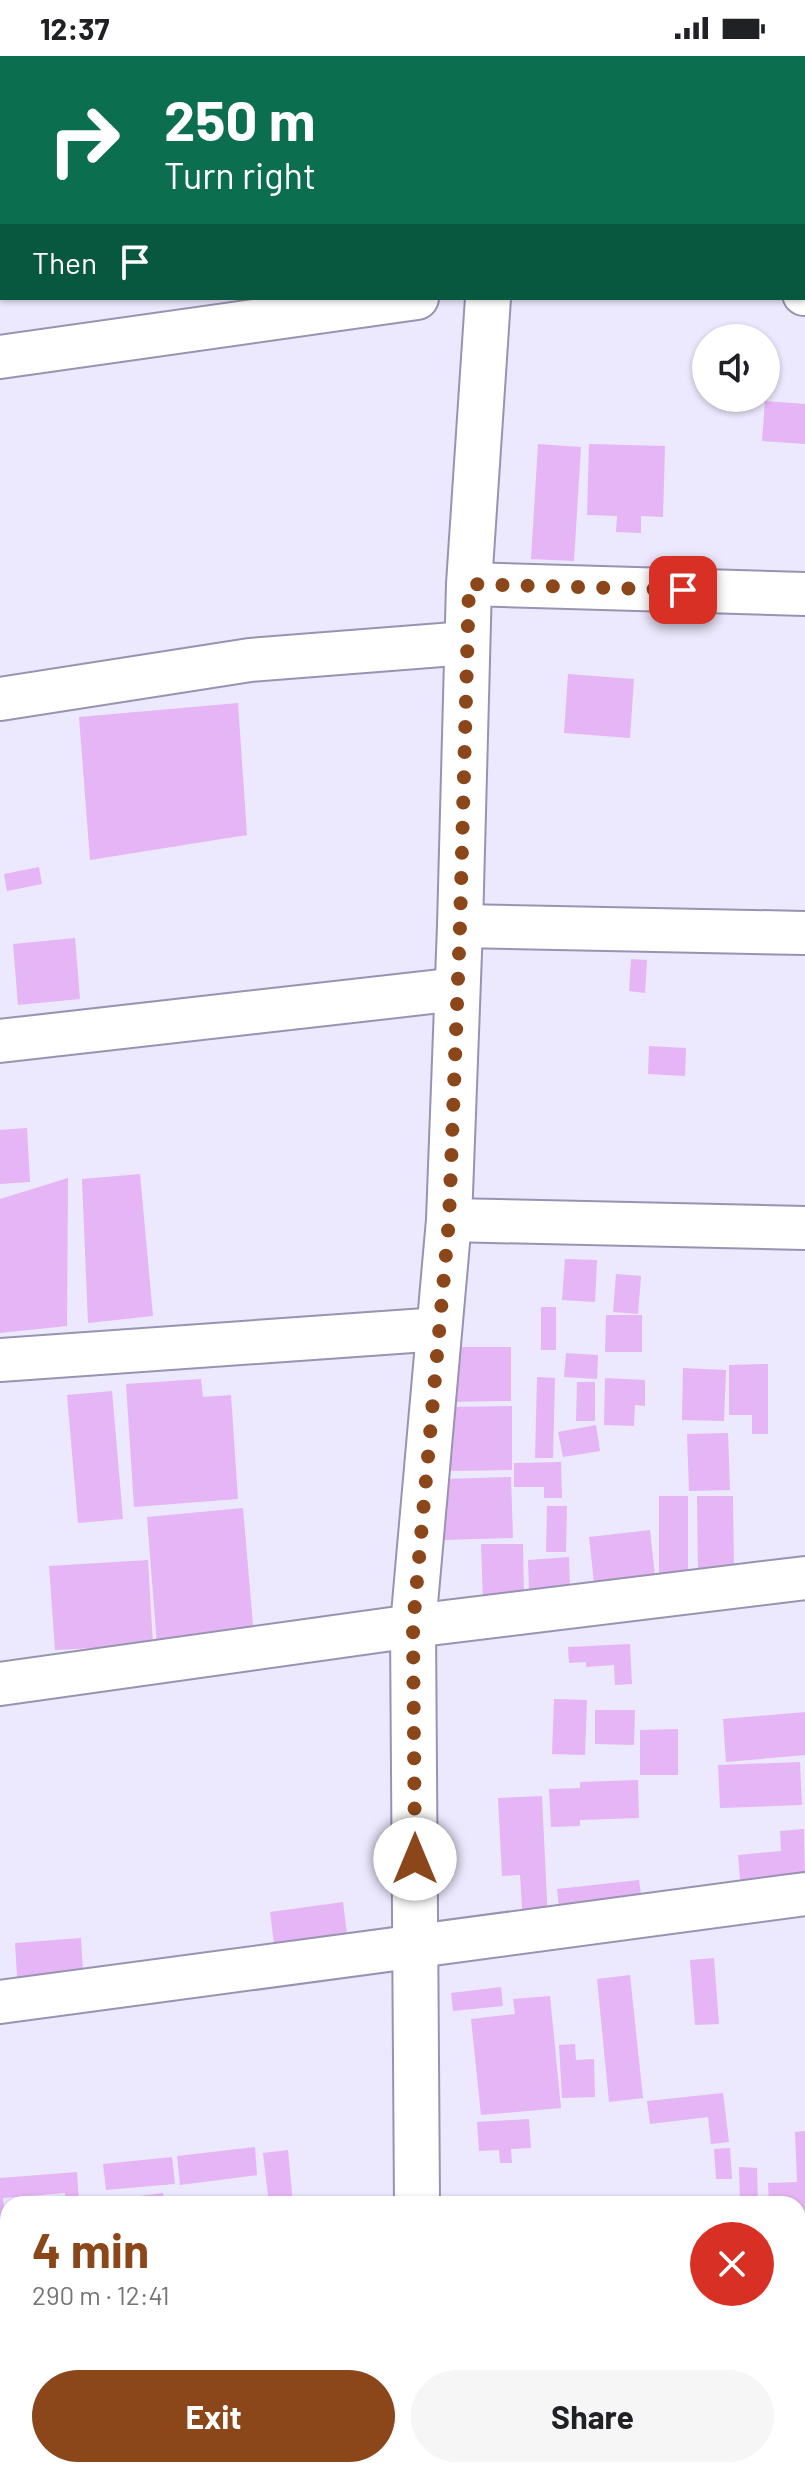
<!DOCTYPE html>
<meta charset="utf-8">
<style>
body{margin:0;font-family:Barlow,sans-serif;background:#f6f6f6;color:#202124;height:100vh;display:flex;flex-direction:column;font-size:30px;white-space:nowrap}
*{box-sizing:border-box;margin:0}
p{font-size:26px;color:#757577}
.icon{flex:none;width:44px;height:44px;fill:none;stroke:currentColor;stroke-width:2;stroke-linecap:round;stroke-linejoin:round}
.map{position:relative;flex:1;overflow:hidden}
.drawer{position:absolute;left:0px;top:2140px;width:806px;height:282px;display:flex;flex-direction:column;background:#fff;border-radius:24px 24px 0 0;box-shadow:0 2px 6px #0004}
.drawer>*{flex:none}
.banner{position:absolute;left:0px;top:0px;width:806px;height:244px;box-shadow:0 2px 6px #0004;background:#0b6e4f;color:#fff;overflow:hidden}
.buttons{position:absolute;left:692px;top:268px;display:grid;gap:16px}
.buttons a{display:grid;place-items:center;width:88px;height:88px;border-radius:50%;background:#fff;box-shadow:0 2px 6px #0004;font-size:40px}
.pin{position:absolute;display:grid;place-items:center;width:68px;height:68px;color:#fff;margin:-34px;border-radius:16px;box-shadow:0 4px 12px #0006}
.me{position:absolute;width:88px;margin:-44px;rotate:0deg;stroke-linejoin:round;filter:drop-shadow(0 0 6px #0008)}
.turn{display:flex;align-items:center;gap:28px;height:168px;padding:0 32px;font-size:36px}
.turn .icon{width:104px;height:104px;stroke-width:2.5}
.turn b{display:block;font-size:56px;line-height:68px}
.then{display:flex;align-items:center;height:76px;padding:0 32px;background:#0003;gap:16px;font-size:30px}
.round{display:grid;place-items:center;flex:none;width:84px;height:84px;border-radius:42px;background:#f6f6f6}
.headline{display:flex;align-items:center;justify-content:space-between;height:136px;padding:0 32px}
h1{font-size:48px;font-weight:700;line-height:60px;color:#8b471a}
.action{display:flex;gap:16px;margin-top:auto;padding:16px 32px}
.action a{flex:1;height:92px;border-radius:48px;background:#8b471a;color:#fff;font-size:32px;font-weight:700;line-height:92px;text-align:center}
.action a+a{background:#f6f6f6;color:#202124}
.status{display:flex;justify-content:space-between;align-items:center;height:56px;padding:0 40px;background:#fff;direction:ltr}
.status svg{height:22px;fill:currentColor}
.map>svg:first-child{display:block}
.building{fill:#e6b5f5}
.lines{fill:none;stroke-linecap:round;stroke-linejoin:round}
.street-casing{stroke:#9993b2;stroke-width:46}
.secondary-casing{stroke:#9993b2;stroke-width:48}
.street{stroke:#fff;stroke-width:42}
.secondary{stroke:#fff;stroke-width:44}
.route{stroke:#8b471a;stroke-width:14;stroke-dasharray:0 25.2}
</style>
<div class="status"><b>12:37</b><svg viewBox="0 0 49 12"><path d="M0 12V9h3v3zM5 12V6h3v6zM10 12V3h3v9zM15 12V0h3v12zM26 1h20v11H26zM47 4h2v5h-2z"/></svg></div>
<div class="map">
<svg width="805" height="2421" viewBox="0 0 805 2421">
<rect width="100%" height="100%" fill="#ece8fd"/>
<path class="building" d="M765,345L805,348V388L762,385Z
M538,388L581,391L574,505L531,503Z
M589,388L665,390L663,461L641,460V477L616,476L617,460L587,459Z
M568,618L634,623L630,682L564,677Z
M238,647L247,779L90,804L79,661Z
M39,811L42,828L7,835L4,818Z
M75,882L80,943L18,949L13,888Z
M631,903L647,904L645,937L629,935Z
M649,990L686,992L685,1020L648,1018Z
M27,1072L30,1126L0,1128V1074Z
M140,1118L153,1260L88,1267L82,1123Z
M68,1122L67,1270L0,1277V1143Z
M565,1203L597,1204L595,1246L562,1244Z
M616,1218L641,1220L638,1258L613,1256Z
M541,1251H556V1294H541Z
M606,1259H642V1296H605Z
M447,1291H511V1345L447,1346Z
M566,1297L598,1299L597,1323L564,1321Z
M768,1308V1378H752V1359H729V1309Z
M683,1312L726,1314L724,1365L682,1364Z
M537,1321L555,1322L553,1402H535Z
M605,1322L645,1324V1350L635,1349L634,1370L604,1369Z
M201,1323L203,1341L231,1339L238,1443L134,1451L126,1328Z
M577,1326H595V1365H576Z
M112,1335L123,1463L78,1467L67,1339Z
M512,1350V1414L450,1415L449,1351Z
M596,1369L600,1395L563,1401L558,1376Z
M728,1377L730,1434L689,1435L687,1378Z
M561,1406L562,1442H544V1431H514V1407Z
M511,1421L513,1482L444,1484L442,1423Z
M659,1440H688V1522H659Z
M697,1440H733L734,1517L698,1518Z
M547,1450H567L566,1496H546Z
M243,1452L254,1581L157,1589L147,1461Z
M650,1474L655,1521L594,1527L589,1481Z
M481,1488H523L524,1544L483,1545Z
M569,1501L570,1533L529,1535L528,1504Z
M148,1504L153,1589L55,1594L49,1510Z
M630,1588L632,1628L615,1629L614,1609L586,1611V1606L569,1607L568,1591Z
M554,1643L587,1644L585,1699L552,1698Z
M595,1654H635L634,1689L595,1688Z
M805,1656V1699L726,1706L723,1663Z
M678,1673V1719H640V1674Z
M800,1706L802,1749L720,1752L718,1709Z
M638,1724L639,1762L580,1764V1770L551,1771L549,1733L580,1732V1726Z
M542,1740L548,1866L523,1867L520,1819L502,1820L498,1742Z
M804,1773L805,1828L741,1834L738,1799L781,1795L780,1775Z
M639,1824L643,1851L560,1860L557,1833Z
M343,1846L349,1895L276,1904L270,1856Z
M81,1882L84,1932L18,1936L15,1887Z
M714,1902L719,1968L695,1969L690,1904Z
M630,1919L643,2042L609,2046L597,1923Z
M501,1931L503,1950L453,1955L451,1937Z
M550,1940L561,2052L481,2059L471,1963L515,1958L513,1943Z
M575,1988L576,2004L594,2003L595,2041L562,2042L559,1989Z
M723,2037L729,2086L711,2088L708,2061L650,2068L647,2045Z
M529,2063L531,2092L511,2093L512,2107H500L499,2094L479,2095L477,2066Z
M805,2075V2167L798,2168V2148H769L768,2127L797,2126L795,2076Z
M255,2091L257,2119L180,2129L177,2100Z
M730,2092L732,2123H716L714,2093Z
M288,2094L293,2148H269L263,2097Z
M172,2101L175,2128L106,2134L103,2108Z
M739,2111L757,2112L758,2148H740Z
M77,2116L79,2145L65,2147V2137L3,2142L5,2164L0,2165V2122Z
M163,2137L165,2148H91V2146Z
M589,2140H620V2148H589Z
M798,2291H805V2308H798Z
M0,2317H2L7,2356L0,2357Z
M18,2414H45L46,2421H0V2417Z
M47,2414H82L83,2421H48Z
M89,2414H157V2421H90Z
M379,2414H406L407,2421H317V2419Z
M467,2414H553L554,2421H537V2418L468,2421Z
M562,2414H592L593,2421H562Z
M632,2414H681V2421H633Z"/>
<g class="lines">
<defs>
<path id="street" d="M804,238H805
M0,301L417,242
M469,528L805,538
M0,643L250,604L467,587
M460,870L805,877
M0,985L458,933
M449,1164L805,1172
M0,1304L440,1273
M0,1628L413,1570L805,1522
M0,1946L805,1838
M798,2216L805,2215
M0,2290L8,2289"/>
<path id="secondary" d="M499,2V0
M417,2148L413,1570L449,1164L460,870L469,528L488,242
M424,2414V2421"/>
</defs>
<use href="#street" class="street-casing"/>
<use href="#secondary" class="secondary-casing"/>
<use href="#street" class="street"/>
<use href="#secondary" class="secondary"/>
</g>
<g class="lines">
<path class="route" d="M415,1803L413,1570L449,1164L460,870L469,528L683,534"/>
</g>
</svg>
<div class="buttons">
<a><svg class="icon" aria-label="sound" viewBox="0 0 24 24"><path d="M4 9h4l5-4v14l-5-4H4zM17 9q2 3 0 6"/></svg></a>
</div>
<div class="pin" style="left:683px;top:534px;background:#d93025"><svg class="icon" aria-label="arrive" viewBox="0 0 24 24"><path d="M6 21V4h12l-3 4 3 4H6"/></svg></div>
<svg class="me" style="left:415px;top:1803px" viewBox="-20 -20 40 40"><circle r="19" fill="#fff"/><path d="M0-13L10 11 0 6-10 11z" fill="#8b471a"/></svg>
<div class="banner">
<div class="turn"><svg class="icon" aria-label="right" viewBox="0 0 24 24"><path d="M7 20v-9h11M14 6l5 5-5 5"/></svg><div><b>250 m</b>Turn right</div></div>
<div class="then">Then<svg class="icon" aria-label="arrive" viewBox="0 0 24 24"><path d="M6 21V4h12l-3 4 3 4H6"/></svg></div>
</div>
<section class="drawer">
<div class="headline"><div><h1>4 min</h1><p>290 m · 12:41</p></div><a class="round" style="background:#d93025;color:#fff"><svg class="icon" aria-label="close" viewBox="0 0 24 24"><path d="M6 6l12 12M18 6L6 18"/></svg></a></div>
<div class="action"><a>Exit</a><a>Share</a></div>
</section>
</div>
